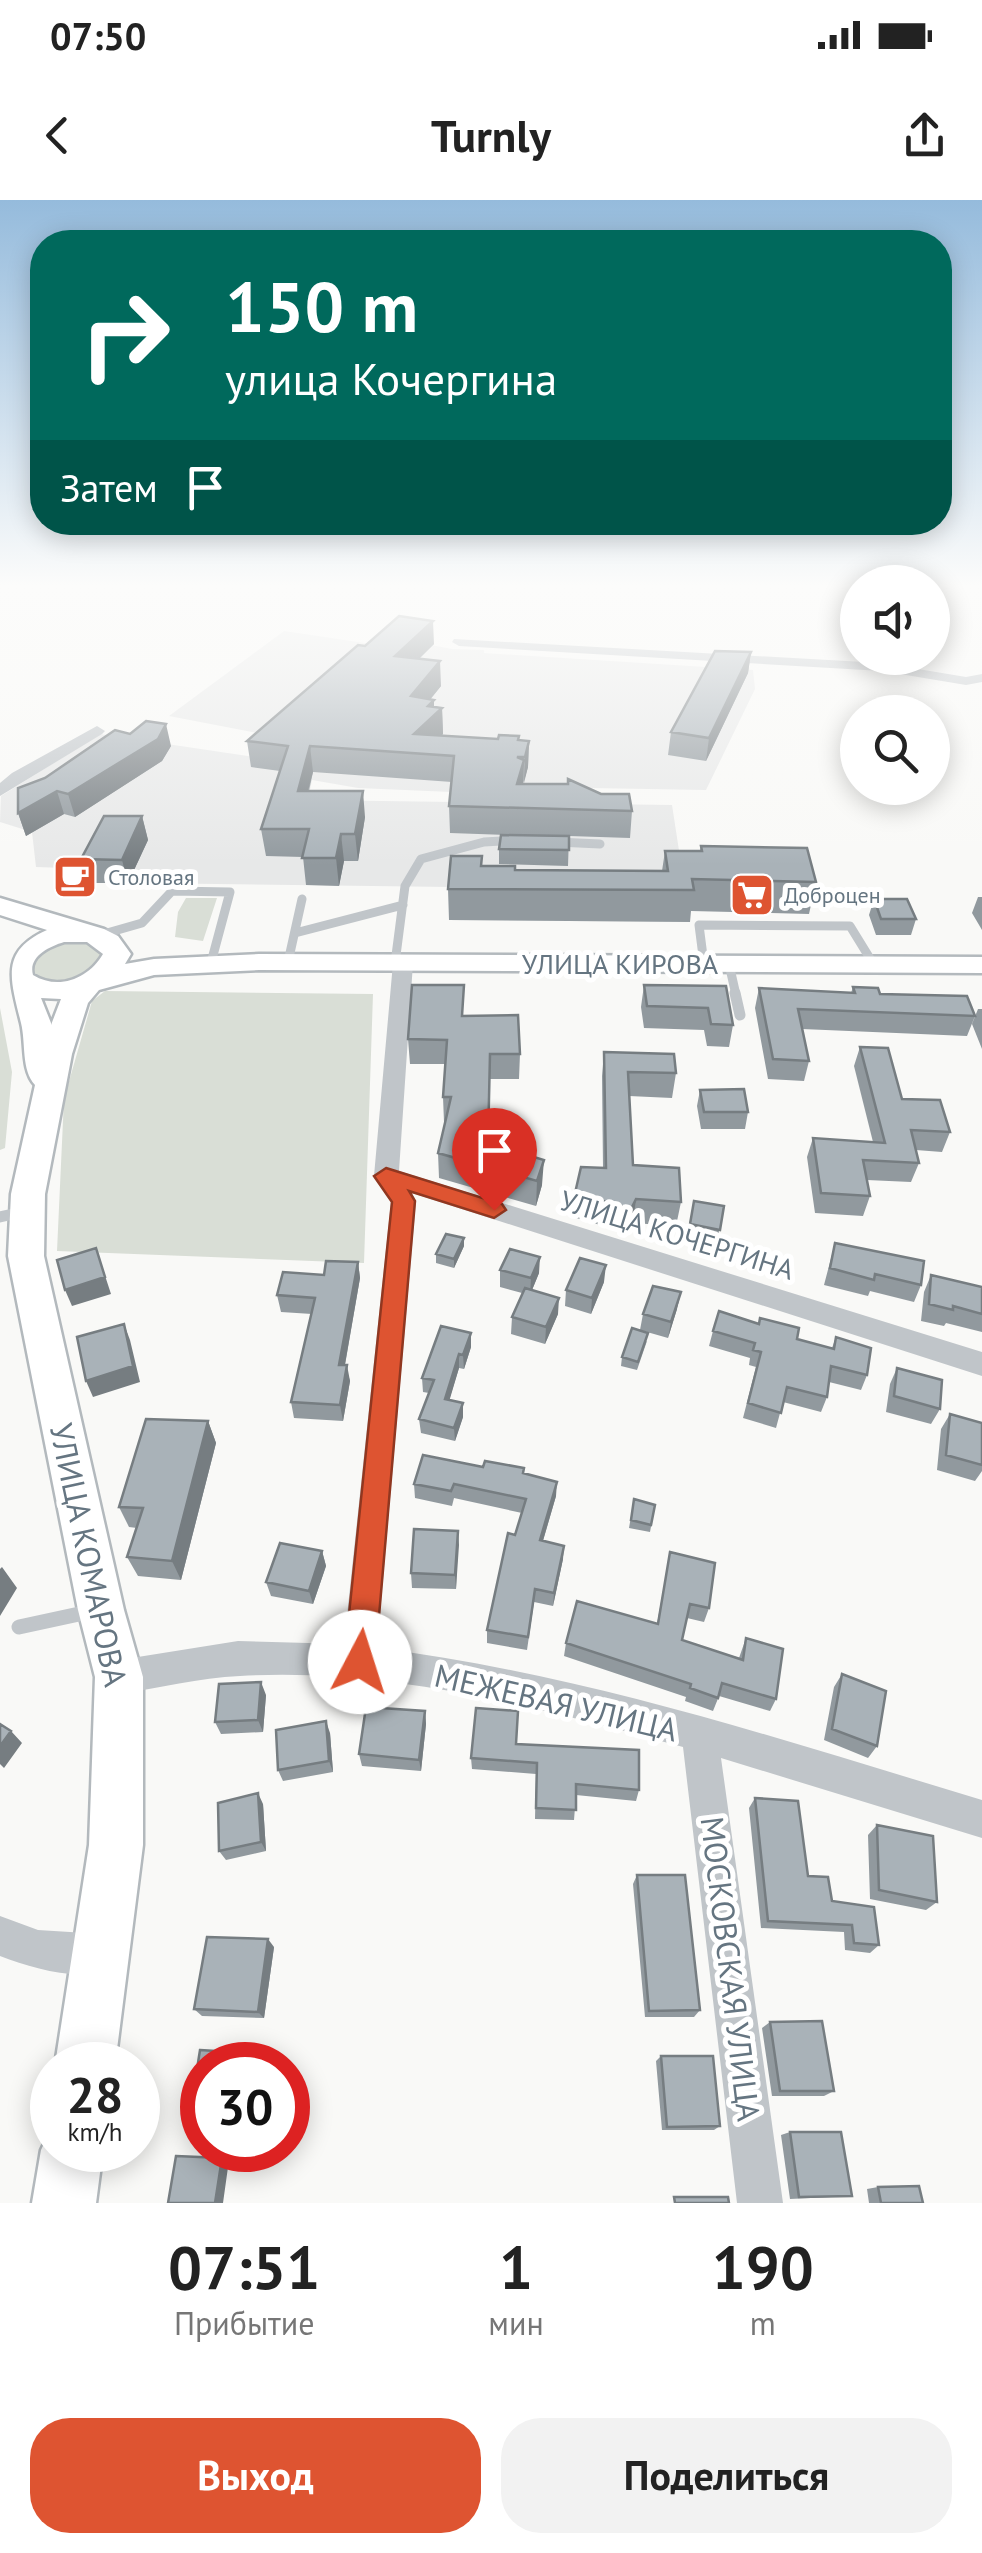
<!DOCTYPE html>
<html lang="ru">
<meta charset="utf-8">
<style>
body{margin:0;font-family:"PT Sans",sans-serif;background:#f2f2f2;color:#222;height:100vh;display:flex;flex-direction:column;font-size:38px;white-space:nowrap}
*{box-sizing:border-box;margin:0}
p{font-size:32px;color:#767676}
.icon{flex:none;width:55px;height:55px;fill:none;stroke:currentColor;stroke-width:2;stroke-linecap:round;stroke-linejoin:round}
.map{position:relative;height:2003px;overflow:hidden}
.drawer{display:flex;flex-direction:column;background:#fff;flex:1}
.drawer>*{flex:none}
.hud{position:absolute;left:30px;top:30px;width:922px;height:305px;border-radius:40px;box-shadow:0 5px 25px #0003;background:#00695c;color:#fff;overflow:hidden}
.tools{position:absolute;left:840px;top:365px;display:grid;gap:20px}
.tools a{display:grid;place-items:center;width:110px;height:110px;border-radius:50%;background:#fff;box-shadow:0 5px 25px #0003;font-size:50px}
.speed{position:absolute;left:30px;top:1842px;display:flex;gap:20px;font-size:50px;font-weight:700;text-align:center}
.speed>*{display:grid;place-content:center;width:130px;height:130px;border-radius:50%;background:#fff;box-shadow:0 5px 25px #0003;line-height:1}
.speed small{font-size:25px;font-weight:400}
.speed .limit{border:15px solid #d22;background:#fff;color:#111}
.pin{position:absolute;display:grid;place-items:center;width:85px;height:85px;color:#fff;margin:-102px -42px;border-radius:50% 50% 50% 0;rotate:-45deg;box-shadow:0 0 10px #0007}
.pin .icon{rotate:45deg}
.me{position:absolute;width:110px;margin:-55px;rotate:5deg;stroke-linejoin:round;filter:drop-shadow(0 0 8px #0008)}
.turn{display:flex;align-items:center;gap:35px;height:210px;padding:0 30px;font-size:45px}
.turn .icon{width:130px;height:130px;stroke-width:2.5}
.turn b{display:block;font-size:70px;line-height:85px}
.then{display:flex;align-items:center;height:95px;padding:0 30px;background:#0003;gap:20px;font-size:38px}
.eta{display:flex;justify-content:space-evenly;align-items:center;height:170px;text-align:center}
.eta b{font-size:60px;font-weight:600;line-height:70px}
.cta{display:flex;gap:20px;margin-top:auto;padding:20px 30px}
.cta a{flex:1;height:115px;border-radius:40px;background:#de5431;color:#fff;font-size:40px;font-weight:600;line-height:115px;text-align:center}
.cta a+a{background:#f2f2f2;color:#222}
.status{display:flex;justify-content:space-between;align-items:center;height:70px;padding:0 50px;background:#fff;direction:ltr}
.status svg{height:28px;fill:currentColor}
header{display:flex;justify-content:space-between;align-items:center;height:130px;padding:0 30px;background:#fff;font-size:45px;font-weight:600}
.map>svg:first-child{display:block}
.built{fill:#e7e8e8}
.green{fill:#d9ded6}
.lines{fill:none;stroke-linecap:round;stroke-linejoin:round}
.secondary-casing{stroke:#b3b9bd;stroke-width:5}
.lane-far2{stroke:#c0c5c9;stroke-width:9}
.lane-far1{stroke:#c0c5c9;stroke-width:11}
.lane{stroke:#c0c5c9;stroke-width:15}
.street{fill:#c0c5c9;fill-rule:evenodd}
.secondary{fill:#fff;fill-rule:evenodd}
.wall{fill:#91999e}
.shaded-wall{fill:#767d81}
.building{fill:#a9b2b8;stroke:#767d81;stroke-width:2.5}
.route{fill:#de5431;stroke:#903720;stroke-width:2.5}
.labels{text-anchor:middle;stroke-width:10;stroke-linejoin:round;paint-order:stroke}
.far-poi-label{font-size:22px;fill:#657581;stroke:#fff;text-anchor:start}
.street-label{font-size:28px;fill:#657581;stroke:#fff}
.near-street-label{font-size:32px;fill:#657581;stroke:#fff}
</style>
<div class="status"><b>07:50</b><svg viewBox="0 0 49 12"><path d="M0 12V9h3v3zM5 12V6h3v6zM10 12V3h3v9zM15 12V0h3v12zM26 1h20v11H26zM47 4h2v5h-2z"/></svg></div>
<header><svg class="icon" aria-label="back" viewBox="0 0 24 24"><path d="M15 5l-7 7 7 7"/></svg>Turnly<svg class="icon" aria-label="share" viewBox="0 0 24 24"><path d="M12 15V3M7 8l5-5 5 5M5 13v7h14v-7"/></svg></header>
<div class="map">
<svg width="982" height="2003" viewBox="0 0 982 2003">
<rect width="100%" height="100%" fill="#f9f9f7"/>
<path class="built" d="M284,431L385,446L394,438L452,449L484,450V453L753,470L755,489L706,590L531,587L524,595L358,588L312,580L308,600L672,605L690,722L449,720L451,687L59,682L66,668L36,667L32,632L0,622L1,596L100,534L261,558L283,538L169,516Z"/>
<path class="green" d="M186,698H217L203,741L175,737L178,712Z
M86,740L107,755C82,781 65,791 30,776V758L57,742Z
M105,791L373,794L364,1063L57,1051L64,899L92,801Z
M0,808L12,872L5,948L0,950Z"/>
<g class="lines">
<defs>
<path id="secondary" d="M0,698L104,729L118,736L131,754L125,764L154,759L259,754L982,757V773L259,770L154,775L99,790L88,803L72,854L45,994L44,1056L124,1410L143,1477V1645L115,1865H55L89,1645L95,1477L78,1410L8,1056L11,994L35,885C21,870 26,843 21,823C10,778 0,751 47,730L0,715ZM64,742H87L103,754C89,778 59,791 33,775C28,757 48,747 64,742ZM41,798L61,799L51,825V823Z
M52,1927V1950H103L96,2003H32L41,1950Z"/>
</defs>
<use href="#secondary" class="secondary-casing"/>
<path class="lane-far2" d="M557,642L600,644
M295,733L403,705
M100,735L142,723L172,691L230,692L212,759
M288,762L302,699
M395,763L405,686L421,659L484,642L517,640
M704,764L699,725L850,726L874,765
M729,764L736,795"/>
<path class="lane-far1" d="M735,793L740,815
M0,1017L27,1011"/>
<path class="lane" d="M19,1427L93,1411"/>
<path class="street" d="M454,439L882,463L966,477L982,474V482L966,485L882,471L459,446L452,442Z
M97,526L105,531L102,534L0,596V583L12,573Z
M403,757L413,763L399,971L982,1152V1176L412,993L416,1001L377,1448C585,1474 783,1540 982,1600V1638L721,1558L783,2003H737L683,1547C542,1508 388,1467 240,1476C199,1478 159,1488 119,1494L107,1489L102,1477L107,1465L119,1460L238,1441L344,1444L391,1002L374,976L393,763Z
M0,1716L38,1730L102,1734L116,1740L122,1754L116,1768C80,1783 35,1769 0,1756Z"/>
<use href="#secondary" class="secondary"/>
</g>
<path class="wall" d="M434,444L419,459L441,486L430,500H434V507L442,508L443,534L441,536L498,539L519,536V540L529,541L528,567L523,584L632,611L630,638L569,636L568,666L499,664V649L507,635L450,633L449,606L452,582L313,572L309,591L365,617L358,661H344L339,686L306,685L303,657L266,656L261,629L280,571L251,567L247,541L365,446Z
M751,452L748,473L706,561L668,555L671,532Z
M171,546L162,561L75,617L64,614L26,636L18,613V588Z
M142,616L148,640L128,683H88L81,659Z
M701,646L816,682L809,714L691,711L690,722L449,720L448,689L482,666L515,670L662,671L665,651H700Z
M978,697H982V730L972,713Z
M874,699L916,719L911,735H876L869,715Z
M644,785L726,786L733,825L729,847L707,846L704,830L644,828L641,807Z
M853,787L880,794L975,816L967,836L802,829L809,861L804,881L768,879L755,808L759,788L851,793Z
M978,809H982V849L972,824Z
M464,816L520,854L519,879H490L489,943L542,985L536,1006L439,978L438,953L445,922H444L443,897L445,864H410L408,839Z
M860,847L902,899L950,932L942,952L916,950L919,963L911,982L867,980L870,996L863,1016L815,1013L807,957L813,938L873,942L854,866Z
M604,852L676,873L672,898L629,896L633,965L681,1002L676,1026L633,1023L628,1033L573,1017L575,993L603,968L602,876Z
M700,890L748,912L745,929H701L697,906Z
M694,1001L724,1006L716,1046L686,1040Z
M464,1038V1046L454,1068L436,1063V1054Z
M835,1043L921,1085L914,1102L870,1091L868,1096L824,1085Z
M358,1062L360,1078L345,1165L350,1181L343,1221L294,1218L291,1202L312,1114L281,1112L277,1095Z
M500,1070L539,1073L532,1090L558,1114L545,1144L511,1134L512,1117L522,1093L500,1087Z
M931,1075L982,1087V1132L946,1123L944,1126L921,1121L924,1092Z
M604,1082L591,1114L565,1106L566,1090Z
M677,1109L668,1138L640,1130L643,1114Z
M713,1131L797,1139L832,1148L836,1137L867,1175L861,1190L829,1182L827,1197L821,1212L783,1202L776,1228L743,1218L756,1167L749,1165L750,1158L709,1146Z
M471,1133V1147L464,1169L459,1168L449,1200L463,1217L455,1241L421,1233L419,1219L429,1193L423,1192L422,1178Z
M647,1141L637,1170L621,1166L622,1157Z
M897,1168L940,1209L931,1224L886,1212L890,1184Z
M950,1214L982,1223V1271L975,1281L937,1270L941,1229Z
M208,1221L216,1243L181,1380L138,1376L127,1357L137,1328L129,1327L119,1307Z
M483,1267L523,1273L556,1296L543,1341L563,1359L553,1406L534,1402L527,1450L487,1443V1430L522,1313L454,1298L452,1306L415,1298L414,1284Z
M634,1299L655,1305L650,1332L629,1328Z
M458,1331L456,1389L412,1388L411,1373Z
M322,1351L326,1366L313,1404L271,1396L266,1382Z
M670,1352L709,1408L704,1422L687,1418L682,1440L739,1458L746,1438L776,1499L770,1511L719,1496L713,1511L685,1501L686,1497L564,1456L566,1443L657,1424Z
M842,1474L877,1546L868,1558L824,1540L834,1487Z
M266,1495L263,1532L221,1534L215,1522Z
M425,1511L426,1524L421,1571L362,1566L359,1554Z
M330,1533L333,1572L283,1581L278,1570Z
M516,1544L639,1590L636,1601L576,1595L574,1620L535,1619L536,1574L472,1569L471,1558Z
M755,1598L808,1676L879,1745L870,1753L845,1750L844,1732L761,1728L749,1608Z
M263,1604L266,1651L226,1660L219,1651Z
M877,1625L937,1702L926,1710L870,1699L868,1635Z
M637,1675L700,1810L694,1817H645L633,1684Z
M274,1747L264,1818L202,1816L194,1809Z
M770,1822L834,1891L824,1896H772L762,1828Z
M661,1856L720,1926L714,1930H662L656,1861Z
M790,1932L852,1996L790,1999L781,1935Z
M878,1987L923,2003H869L867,1989Z"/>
<path class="shaded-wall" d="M433,421L434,444L397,480L395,456Z
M751,452L748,473L706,561L709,538Z
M440,461L441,486L412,521L411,496Z
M434,500V515L442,508L443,534L422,554L414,534L428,506Z
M166,524L171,546L162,561L75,617L68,594Z
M529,541L528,567L524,583L525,557Z
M310,546L313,572L301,617L298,591Z
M524,560L523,586L517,610V584Z
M57,591L64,614L26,636L18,613Z
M363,591L365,617L358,661L355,634Z
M142,616L148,640L128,683L122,660Z
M341,634L344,661L339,686L336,658Z
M544,960L542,985L536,1006L537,981Z
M636,999L633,1023L628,1033L631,1009Z
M464,1038V1046L454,1068V1059Z
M96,1048L111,1094L72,1106L65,1090Z
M540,1057L539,1073L530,1095L531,1078Z
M358,1062L360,1078L342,1181L339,1165Z
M606,1065L604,1082L591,1114L592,1098Z
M681,1092L677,1109L668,1138L671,1122Z
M559,1098L558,1114L545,1144L546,1127Z
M124,1124L130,1140L140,1182L93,1197L86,1181Z
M471,1133V1147L464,1169L463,1155Z
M459,1154V1168L446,1212L445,1199Z
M347,1165L350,1181L343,1221L340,1205Z
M463,1203V1217L455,1241L454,1228Z
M208,1221L216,1243L181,1380L172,1361Z
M557,1282L556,1296L539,1354L540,1340Z
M458,1331L459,1345L456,1389L455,1375Z
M564,1346L563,1359L553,1406L554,1393Z
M322,1351L326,1366L313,1404L309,1391Z
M2,1367L17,1388L0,1416V1369Z
M261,1482L266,1495L263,1532L258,1520Z
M425,1511L426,1524L421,1571L419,1560Z
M326,1521L330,1533L333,1572L329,1561Z
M11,1531L22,1543L4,1568L0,1564V1546Z
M258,1593L263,1604L266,1651L261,1642Z
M268,1739L274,1747L264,1818L258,1812Z
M231,1852L238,1857L237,1865H229Z
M222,1958L229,1960L223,2003H215Z"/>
<path class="building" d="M399,416L433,421L395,456L440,461L411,496L434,500L428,506L442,508L414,534L498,539L499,535L519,536L518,540L529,541L525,557H517L524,560L517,584H568V579L601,594H629L632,611L449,606L454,556L310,546L298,591H363L355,634H341L336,658H302L309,629H261L288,546L247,541L358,445L365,446Z
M715,451L751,452L709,538L671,532Z
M146,521L166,524L158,539L68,594L57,591L18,613V588L45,578L115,530L130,534Z
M104,616H142L122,660L81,659Z
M501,635L569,636V650L499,649Z
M701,646L807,648L816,682L692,679L694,690L448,689L451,656H482L481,666H515V670L668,671L665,651H702Z
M874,699H907L916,719H881Z
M412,785H464L462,816L518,815L520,854H490L488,943L544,960L537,981L438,953L451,897H443L447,840L408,839Z
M644,785L726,786L733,825L711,824L708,808L647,806Z
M853,787L878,788L880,794L967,796L975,816L798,809L809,861L773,859L759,788L855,793Z
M860,847L888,848L902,899L940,900L950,932L911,930L919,963L863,960L870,996L821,993L813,938L885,943Z
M604,852L674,854L676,873L628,872L633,965L679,968L681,1002L636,999L631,1009L575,993L581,967L606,968Z
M744,889L748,912H704L700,890Z
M694,1001L724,1006L720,1030L690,1024Z
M446,1034L464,1038L454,1059L436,1054Z
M835,1043L924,1061L921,1085L875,1074L874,1080L830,1068Z
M96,1048L105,1077L65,1090L57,1060Z
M510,1049L540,1057L531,1078L500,1070Z
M580,1058L606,1065L592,1098L566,1090Z
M326,1061L358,1062L339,1165H347L340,1205L291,1202L315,1098L277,1095L283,1072L324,1075Z
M931,1075L982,1087V1114L953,1106V1110L929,1104Z
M653,1086L681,1092L671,1122L643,1114Z
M525,1088L559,1098L546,1127L512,1117Z
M719,1111L759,1124L760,1118L799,1128L797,1139L834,1149L836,1137L871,1148L867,1175L831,1166L827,1197L787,1187L781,1213L748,1203L761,1152L753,1150L755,1143L713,1131Z
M124,1124L133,1166L86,1181L77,1137Z
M441,1126L471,1133L463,1155L459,1154L445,1199L463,1203L454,1228L419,1219L434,1180L422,1178Z
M632,1128L648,1133L638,1162L622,1157Z
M897,1168L942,1180L940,1209L894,1196Z
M950,1214L982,1223V1265L946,1255Z
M146,1219L208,1221L172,1361L127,1357L143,1308L119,1307Z
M423,1255L483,1267L485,1261L524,1268L523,1273L557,1282L540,1340L564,1346L554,1393L535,1389L528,1437L487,1430L508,1333L515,1335L526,1299L454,1284L451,1291L414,1284Z
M634,1299L655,1305L651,1325L631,1320Z
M414,1329L458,1331L455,1375L411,1373Z
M280,1343L322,1351L309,1391L266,1382Z
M670,1352L715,1363L709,1408L690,1404L682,1440L743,1460L746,1438L783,1449L776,1499L722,1483L718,1498L690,1488L691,1484L566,1443L577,1401L658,1424Z
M842,1474L886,1491L877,1546L832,1529Z
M261,1482L258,1520L215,1522L219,1484Z
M366,1507L425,1511L419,1560L359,1554Z
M476,1508L518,1511L516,1544L639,1550V1590L576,1584V1610L536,1608L537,1563L471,1558Z
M326,1521L329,1561L278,1570L276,1530Z
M0,1524L11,1531L0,1546Z
M258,1593L261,1642L219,1651L218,1603Z
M755,1598L798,1601L808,1676L828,1677L832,1701L874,1707L879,1745L854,1743L852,1725L768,1721Z
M877,1625L933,1636L937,1702L879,1690Z
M637,1675H685L700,1810L649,1811Z
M207,1737L268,1739L258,1812L194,1809Z
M822,1821L834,1891H780L770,1822Z
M200,1850L231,1852L229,1865H202V1888H194Z
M661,1856H713L720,1926L667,1927Z
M790,1932H841L852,1996L799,1997Z
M176,1956L222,1958L215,2003H168Z
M919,1986L923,2003H881L878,1987Z
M674,1997H728L729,2003H675Z"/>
<linearGradient id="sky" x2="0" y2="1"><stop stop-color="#95bbdc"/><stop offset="0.58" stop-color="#fcfcfb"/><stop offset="1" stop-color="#fcfcfb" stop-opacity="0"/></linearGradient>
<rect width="982" height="665" fill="url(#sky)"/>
<path class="route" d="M386,968L502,1004L506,1010L494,1018L409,991L415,1001L375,1462L371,1473L360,1477L348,1473L344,1462L392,1002L374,976Z"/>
<defs>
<symbol id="cafe-square" viewBox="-11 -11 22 22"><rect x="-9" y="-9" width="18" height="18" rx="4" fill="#de5431" stroke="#fff"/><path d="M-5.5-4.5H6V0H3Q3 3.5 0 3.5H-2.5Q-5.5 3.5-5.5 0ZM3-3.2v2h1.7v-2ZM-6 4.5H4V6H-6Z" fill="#fff"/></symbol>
<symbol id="supermarket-square" viewBox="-11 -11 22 22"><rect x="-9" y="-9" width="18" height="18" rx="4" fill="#de5431" stroke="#fff"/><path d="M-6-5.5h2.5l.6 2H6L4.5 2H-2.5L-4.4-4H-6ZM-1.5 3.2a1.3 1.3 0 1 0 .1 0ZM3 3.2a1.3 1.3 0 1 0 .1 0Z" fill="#fff"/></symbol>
</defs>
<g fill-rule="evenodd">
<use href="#cafe-square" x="50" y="652" width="50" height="50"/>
<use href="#supermarket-square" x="727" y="670" width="50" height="50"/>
</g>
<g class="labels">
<g class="far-poi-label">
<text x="108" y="685">Столовая</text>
<text x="784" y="703">Доброцен</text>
</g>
<g class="street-label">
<text x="620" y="774">УЛИЦА КИРОВА</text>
<text transform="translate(677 1035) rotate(17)" y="10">УЛИЦА КОЧЕРГИНА</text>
</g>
<g class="near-street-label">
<text transform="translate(88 1355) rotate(78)" y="11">УЛИЦА КОМАРОВА</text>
<text transform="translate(556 1503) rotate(13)" y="11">МЕЖЕВАЯ УЛИЦА</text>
<text transform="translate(730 1769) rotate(83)" y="11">МОСКОВСКАЯ УЛИЦА</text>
</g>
</g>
</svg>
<div class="tools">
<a><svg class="icon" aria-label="sound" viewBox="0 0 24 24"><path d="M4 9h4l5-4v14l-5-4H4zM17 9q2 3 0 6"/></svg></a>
<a><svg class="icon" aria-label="search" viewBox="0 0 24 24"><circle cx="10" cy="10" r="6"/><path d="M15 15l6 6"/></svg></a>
</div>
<div class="speed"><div>28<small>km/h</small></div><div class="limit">30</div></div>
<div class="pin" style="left:494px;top:1010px;background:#d93025"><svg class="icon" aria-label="arrive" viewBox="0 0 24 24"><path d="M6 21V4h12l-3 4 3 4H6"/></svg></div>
<svg class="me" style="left:360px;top:1462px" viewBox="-20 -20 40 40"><circle r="19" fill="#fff"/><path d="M0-13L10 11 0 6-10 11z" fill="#de5431"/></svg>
<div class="hud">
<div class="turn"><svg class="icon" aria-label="right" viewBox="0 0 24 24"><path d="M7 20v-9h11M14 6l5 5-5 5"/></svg><div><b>150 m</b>улица Кочергина</div></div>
<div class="then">Затем<svg class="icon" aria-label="arrive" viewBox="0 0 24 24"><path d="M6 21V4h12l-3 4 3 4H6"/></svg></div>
</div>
</div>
<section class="drawer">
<div class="eta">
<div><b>07:51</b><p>Прибытие</p></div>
<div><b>1</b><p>мин</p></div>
<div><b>190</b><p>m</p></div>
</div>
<div class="cta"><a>Выход</a><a>Поделиться</a></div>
</section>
